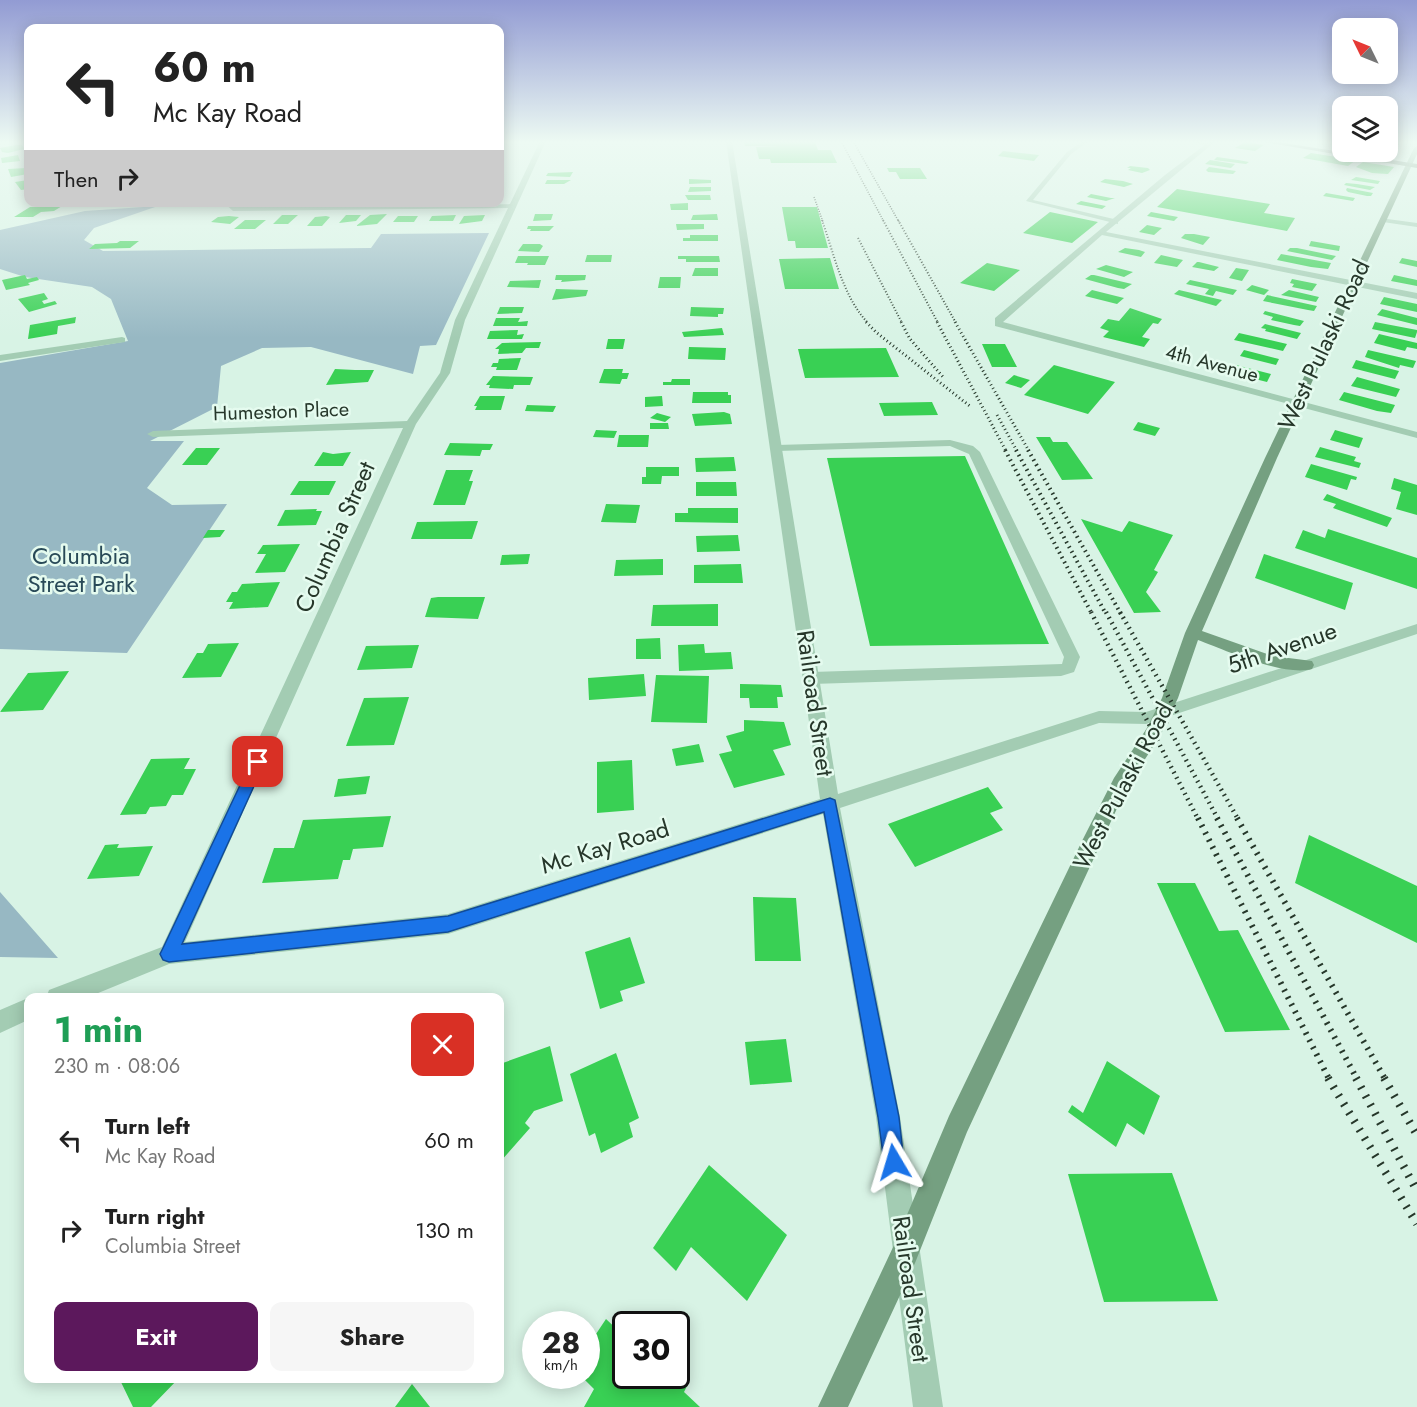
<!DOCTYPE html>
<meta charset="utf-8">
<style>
body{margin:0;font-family:Jost,sans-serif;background:#f6f6f6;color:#222;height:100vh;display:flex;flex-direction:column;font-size:22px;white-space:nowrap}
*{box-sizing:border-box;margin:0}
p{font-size:20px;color:#767676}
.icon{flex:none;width:33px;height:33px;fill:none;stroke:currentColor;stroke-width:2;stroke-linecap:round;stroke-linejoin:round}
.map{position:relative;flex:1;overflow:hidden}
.details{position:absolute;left:24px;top:993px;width:480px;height:390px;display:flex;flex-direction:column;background:#fff;border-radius:12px;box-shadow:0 3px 15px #0003}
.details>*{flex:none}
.top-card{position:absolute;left:24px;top:24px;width:480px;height:183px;border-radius:12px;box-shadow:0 3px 15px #0003;background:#fff;color:#222;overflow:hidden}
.needle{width:39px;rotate:313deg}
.buttons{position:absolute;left:1332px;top:18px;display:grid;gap:12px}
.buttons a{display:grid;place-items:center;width:66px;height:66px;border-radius:12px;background:#fff;box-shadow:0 3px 15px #0003;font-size:30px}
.speed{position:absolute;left:522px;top:1311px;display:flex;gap:12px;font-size:30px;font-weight:700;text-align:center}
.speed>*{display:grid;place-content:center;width:78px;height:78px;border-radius:50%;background:#fff;box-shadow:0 3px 15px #0003;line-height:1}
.speed small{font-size:15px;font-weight:400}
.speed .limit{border:3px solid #111;border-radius:9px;background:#fff;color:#111}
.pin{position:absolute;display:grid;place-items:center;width:51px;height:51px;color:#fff;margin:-26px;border-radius:12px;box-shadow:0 3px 9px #0006}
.me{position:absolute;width:66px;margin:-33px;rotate:353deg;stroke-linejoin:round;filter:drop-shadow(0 0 4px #0008)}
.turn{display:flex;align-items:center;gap:21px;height:126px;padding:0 30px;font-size:27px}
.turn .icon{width:78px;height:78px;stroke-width:2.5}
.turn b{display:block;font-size:42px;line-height:51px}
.then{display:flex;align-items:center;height:57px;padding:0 30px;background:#0003;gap:12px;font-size:22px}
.round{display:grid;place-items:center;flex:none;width:63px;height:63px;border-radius:12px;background:#f6f6f6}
.overview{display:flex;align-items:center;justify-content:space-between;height:102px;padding:0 30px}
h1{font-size:36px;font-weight:700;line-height:45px;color:#1e9e55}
.primary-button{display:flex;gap:12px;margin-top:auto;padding:12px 30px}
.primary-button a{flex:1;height:69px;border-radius:12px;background:#5c185c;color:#fff;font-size:24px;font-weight:700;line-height:69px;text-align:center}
.primary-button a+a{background:#f6f6f6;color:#222}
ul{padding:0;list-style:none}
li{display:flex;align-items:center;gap:18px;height:90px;padding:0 30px}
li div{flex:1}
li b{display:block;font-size:22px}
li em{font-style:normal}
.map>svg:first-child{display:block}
.green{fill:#97b8c3}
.building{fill:#39d054}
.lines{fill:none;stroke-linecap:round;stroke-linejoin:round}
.service{fill:#a3ccb3;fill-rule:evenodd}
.minor{fill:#a3ccb3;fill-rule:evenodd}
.secondary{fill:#75a081;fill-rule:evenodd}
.primary{fill:#567a5f;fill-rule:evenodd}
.rail-far6{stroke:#26372a;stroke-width:1.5;stroke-dasharray:1 1.5;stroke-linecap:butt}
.rail-far5{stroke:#26372a;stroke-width:2;stroke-dasharray:1 2;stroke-linecap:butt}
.rail-far4{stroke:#26372a;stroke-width:3;stroke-dasharray:1 3;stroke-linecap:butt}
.rail-far3{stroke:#26372a;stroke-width:4;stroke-dasharray:1.5 4;stroke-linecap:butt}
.rail-far2{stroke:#26372a;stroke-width:4.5;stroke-dasharray:1.5 4.5;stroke-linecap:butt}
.rail-far1{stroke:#26372a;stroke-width:6;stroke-dasharray:2 6;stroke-linecap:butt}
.rail{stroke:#26372a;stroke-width:8;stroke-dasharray:2 8;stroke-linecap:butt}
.route{fill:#1a73e8;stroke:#114b97;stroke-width:1.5}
.labels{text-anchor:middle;stroke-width:5;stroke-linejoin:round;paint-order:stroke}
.far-street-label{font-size:20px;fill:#26372a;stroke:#e5fbef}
.street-label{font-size:24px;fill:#26372a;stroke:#e5fbef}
.park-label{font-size:24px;fill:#284957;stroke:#e5fbef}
</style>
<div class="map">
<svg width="1417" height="1407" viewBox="0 0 1417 1407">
<rect width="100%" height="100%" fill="#d8f3e5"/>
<path class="green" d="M158,206L94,228L84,240L103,251L371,248L381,234L489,233L436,345L420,346L413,374L311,347L262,348L221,366L217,407L150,441H184L147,488L172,505L227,504L127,653L0,649V363L128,341L111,299L92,287L25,277L0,269V230L85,211Z
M0,892L58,958L0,957Z"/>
<path class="building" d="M744,142H815L818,150H831L837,163H771L770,159H759L756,147L778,146H745Z
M1245,142L1264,145L1255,151L1235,148Z
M16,145H22L24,149L8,153L2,152L0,148Z
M1388,145L1392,146L1389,148L1398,151L1391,157L1358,153L1388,152Z
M1003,151L1039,155L1034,161L998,156Z
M1311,153L1356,160L1348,166L1303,158Z
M18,155L20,161L2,163L1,158Z
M1217,157L1238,160L1249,162L1246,164L1214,160Z
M1210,160L1235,164L1231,168L1205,164Z
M1363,162L1394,167L1388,174L1372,173L1356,167Z
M1130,166L1148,168L1150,170L1142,173L1128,170L1131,168H1127Z
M1209,167L1236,171L1233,174L1208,172L1206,170Z
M26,168L28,174L11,177L8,169Z
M887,168H920L927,179H900L896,172H889Z
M573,172L570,177L546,176L548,173Z
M1356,177L1380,181L1378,184L1351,180Z
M689,179L711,180V183L689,184Z
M1105,179L1123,181L1133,184L1124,187L1100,182Z
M28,180V189L21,190L15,182Z
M547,180H571L564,184H545Z
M1346,183L1357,184L1375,187L1370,190L1344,185Z
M690,187H711V191L688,192Z
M1347,188L1373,193L1371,196H1367L1348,192L1346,190Z
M1177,189L1270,204L1264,213L1295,218L1287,231L1157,207Z
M1326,193L1355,198L1353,201L1323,196Z
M1091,194L1111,198H1115L1106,201L1087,197Z
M685,195H710L711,200H688Z
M1081,201L1106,206L1102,209L1076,204Z
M688,203V210H671L670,204Z
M62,206L54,211L41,212L33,217H14L30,207Z
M782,207H817L828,248H796L795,241H788Z
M1050,212L1098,222L1072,243L1023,233Z
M1151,212L1178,217L1174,221L1147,216Z
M387,214L377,224L356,226L370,215Z
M535,214H553L551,220L533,221Z
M717,214L718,220H691L693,215Z
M282,215H298L288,224H273Z
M346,215H361L356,221L339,223Z
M456,215L453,221H429L432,216Z
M485,215L482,221L459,224L464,216Z
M326,216L330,217L322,226H307L315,217Z
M398,216H418L414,222H393Z
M218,217L229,216L239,217L230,224L211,222Z
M245,220H266L255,229H234Z
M676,224H704V229L677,230Z
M1147,225L1162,228L1154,235L1139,232Z
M528,226H554L549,231H530L531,229H527Z
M1185,234H1194L1210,237L1203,245L1181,238Z
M690,235H718V241H683V238H690Z
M120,241H139L130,248L89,249L95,244L117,243Z
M1311,241L1340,246L1339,251L1309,246Z
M523,244H540L543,246L539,252L518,251Z
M1125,248L1139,250L1145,252L1141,257L1118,252Z
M1290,248H1297L1336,256L1332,260L1287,251Z
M1281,254L1331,263L1328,269L1311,267L1277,260Z
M587,255H612L611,262H585Z
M1161,255L1183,260L1177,267L1154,263Z
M518,256H549L545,265H527L528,263H515Z
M678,256H719L720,262H686V259H678Z
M830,258L839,289H785L779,259Z
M1402,258L1417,261V267L1399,263Z
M1197,262H1199L1219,267L1214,271L1192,267Z
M987,263L1020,270L994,291L960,283Z
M1106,265L1133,272L1124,277L1096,269Z
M695,268H718V276H692Z
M1236,268L1249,270L1242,281L1229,278Z
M25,275L27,279L37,277L39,280L28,283L30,285L6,290L2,280Z
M556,275H586L585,280L561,282L562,280H555Z
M1091,275H1094L1132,284L1124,289L1118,288L1085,279Z
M1394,275L1417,280V286L1391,281Z
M660,277H681L680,288H658Z
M1292,279L1317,284L1312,291L1292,287L1294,284L1290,283Z
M541,280L539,288L507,287L510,281Z
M1190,280L1237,290L1233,295L1216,291L1213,296L1205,294L1209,289L1186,284Z
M1252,285L1269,290L1264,295L1246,290Z
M556,289L588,290L586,296L552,300Z
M1092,290L1124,298L1117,304L1085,296Z
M1179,290L1222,300L1216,306L1174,294Z
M1289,290L1319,297L1316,302L1281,295Z
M44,293L48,299L42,301L44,304L55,301L57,304L29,312L18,299Z
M1267,295L1317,306L1314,311L1308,310L1263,301Z
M1384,297L1417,304V312L1380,304Z
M500,307H524L522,313L497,314Z
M691,307L724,308L723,314H718V317L690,316Z
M1130,308L1162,319L1158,324L1153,323L1142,337L1150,339L1144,347L1103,337L1109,331L1100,328L1108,319L1119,321Z
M1382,309L1417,318V325L1377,315Z
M1265,311L1304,321L1300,326L1294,325L1271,320L1273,317L1263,314Z
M76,317L75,323L58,326L57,334L28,339L30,325Z
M496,318H520L518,322L528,321L527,326H493Z
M1375,322L1417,330V332L1415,338L1372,329Z
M1265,324L1301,333L1297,339L1265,331L1266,329L1261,328Z
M722,328L724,335L684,337L682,332Z
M518,330L517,335L524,334L522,339H487L490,331Z
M1239,333L1287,344L1283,351L1234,340Z
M1379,334L1417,343V349L1407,347L1405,351L1374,343Z
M608,339H625L623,349H606Z
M541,342L539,348H526L522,353L498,354L499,349H495L502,343Z
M982,344H1005L1017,367H992Z
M689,347L726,348L725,360L688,359Z
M886,348L899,377L805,378L798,349Z
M1244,350L1279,359L1276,365L1240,356Z
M1368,350L1416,361L1413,368L1400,365L1399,368L1365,357Z
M521,358L517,370H496L497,367H491L493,363H498L499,359Z
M1356,360L1399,371L1395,379L1352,368Z
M1232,364L1271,374L1267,382L1227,372Z
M1054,365L1115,382L1088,414L1024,395Z
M335,369L355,370H374L368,382L326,385Z
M604,369H623L622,373H629L627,379H622L620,384L599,383Z
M1014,375L1030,380L1021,388L1005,383Z
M493,376L533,377L530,385H514L513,389L489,388L490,385H486Z
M1357,377L1400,389L1396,397L1351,386Z
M672,379H690V385H663V382H671Z
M693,392H728V395H731V403H692Z
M1344,392L1395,405L1391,413L1377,411L1339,400Z
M480,396H505L501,410H475L477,406H474Z
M662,396L663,406L645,407V397Z
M932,402L938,415L884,416L879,403Z
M527,405L556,406L553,412L525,411Z
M724,412L730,414L732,424L695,426L692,414Z
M657,413L671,417L665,422L650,418Z
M1138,422L1160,428L1155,436L1133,430Z
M650,423H668L669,429H650Z
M596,430L617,431L614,438L593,437Z
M1335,430L1363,438L1359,448L1330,440Z
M619,435H649L648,447H617Z
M1036,437H1050L1053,442H1067L1093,479L1062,480Z
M450,443L493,444L490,450H482L480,456L444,455Z
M1320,447L1356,457L1354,461L1361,463L1359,468L1315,457Z
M196,448H220L207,465H182Z
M323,452L333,454L351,452L343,466H314Z
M965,456L1049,644L870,646L827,458Z
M734,457L736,471L696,472L695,458Z
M1311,464L1357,477L1356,480L1351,479L1347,490L1305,477Z
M646,467H679V476H662L661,484H642V477H646Z
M446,470H473L469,481H473L465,505H433Z
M1394,478L1417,485V515L1396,509L1401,492L1391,489Z
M299,481H336L329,495H290Z
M696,482H736L737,496H696Z
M1327,494L1342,500L1392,518L1387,527L1333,508L1336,504L1323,500Z
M606,504L640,505L636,523L601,522Z
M688,508H738V523L675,522V513H688Z
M317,509L316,511H322L316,525L277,526L285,510Z
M1081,519L1122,532L1129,521L1173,535L1154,570L1158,572L1146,592L1161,612L1134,613Z
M478,521L472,539H411L417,522Z
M1328,529L1417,558V589L1295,548L1303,530L1325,538Z
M208,530H225L220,537L203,538Z
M738,535L740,551L697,552L696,536Z
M300,544L285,572L255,573L266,554H257L263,545Z
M530,554L528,564L500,565L502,555Z
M1264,554L1353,583L1345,610L1255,578Z
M663,559V575L614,576L616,560Z
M741,564L743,583H694V565Z
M280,582L268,607L229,609L233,602H226L232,592H237L242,584Z
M438,597H485L478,619L425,617L431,598Z
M718,604V626H651L653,605Z
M660,638L661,659H636V639Z
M239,643L221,677L182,678L197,653H203L208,644Z
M704,644L705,653L731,652L733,669L679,671L678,645Z
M419,645L412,668L357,670L366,646Z
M69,671L43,710L0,712L28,673Z
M644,674L646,696L589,700L588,678Z
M656,675L709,676L707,723L651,722Z
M740,684L781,685L783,697H777L778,708H750L749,698H740Z
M409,697L394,745L346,746L364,698Z
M744,720L784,722L791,745L773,750L785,775L734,788L719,754L732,751L726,736L744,731Z
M699,744L704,762L676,766L672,749Z
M190,758L184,769H196L183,795H172L166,806L150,807L146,814L120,815L151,759Z
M632,760L634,810L597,813V762Z
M370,776L366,794L334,797L338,779Z
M988,787L1003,808L990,813L1003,830L915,867L888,824Z
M391,816L383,847L353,849L350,860H343L338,879L262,883L274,848H294L303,820Z
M1309,835L1417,886V943L1295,883Z
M119,844L117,848L153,846L139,876L87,879L105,845Z
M1157,883H1195L1219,931L1238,930L1290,1030L1225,1032Z
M753,897L796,898L801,961H755Z
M630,937L645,983L620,991L623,1001L600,1009L585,952Z
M786,1039L792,1082L750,1085L745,1042Z
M550,1046L563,1101L534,1111L525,1123L530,1128L500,1162V1092L504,1087L500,1064Z
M616,1053L639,1118L629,1123L633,1137L601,1153L595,1133L589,1136L570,1074Z
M1107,1061L1160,1096L1144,1135L1127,1123L1116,1147L1068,1112L1072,1105L1083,1113Z
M709,1165L787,1235L747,1301L691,1247L676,1271L653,1248Z
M1172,1173L1218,1301L1104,1302L1068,1174Z
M606,1319L626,1338V1376H676V1371L689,1382L684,1392L700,1407H584L594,1389L581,1376H586V1349Z
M119,1378H179L151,1407H133Z
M412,1384L430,1407H395Z"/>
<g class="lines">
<path class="service" d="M1083,141H1089L1071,154L1033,200L1118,220V224L1026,201L1067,152Z
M1189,141L1212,144L1209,146Z
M950,440L973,446L980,452L1080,657L1074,672L1061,676L812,684L806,682L804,678L806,674L812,672L1062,664L1064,657L969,454L950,446L777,451L771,448L777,445Z"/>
<path class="minor" d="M540,141H546L465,320L450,373L416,424L185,942L448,914L820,799L726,141H732L838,794L1099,711L1146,712L1417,624V634L1146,724L1099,723L840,808L900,1117L943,1407H913L876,1117L823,814L448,934L169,964L86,998H46L49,990L162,947L403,428L153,437L147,434L153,431L407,421L440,373L455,320L508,208L233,211L223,202H230L235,207L510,204Z
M1210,141H1216L1106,232L1417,293V299L1102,235L1003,322L1417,432V438L995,326V318L1165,175Z
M1380,218L1417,223V227L1383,222Z
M122,337L125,338V342L0,361V355Z
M28,998V1020L0,1033V1010Z"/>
<path class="secondary" d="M1417,146V154L1277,458L1202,631L1273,656L1312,661L1314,665L1312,669C1284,677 1225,650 1198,640L1178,698L1160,736L1127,787L1100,845L967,1132L915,1263L848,1407H818L895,1243L949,1116L1083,839L1114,778L1147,728L1162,698L1185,633L1265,458L1414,148Z"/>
<path class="primary" d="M1259,141H1271L1417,164V168Z"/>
<path class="rail-far6" d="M841,141L884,222
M853,141L899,222
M814,197L823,222"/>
<path class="rail-far5" d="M822,220C834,254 843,297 868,323
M883,220L938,323
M898,220L956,323
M858,238L902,323"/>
<path class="rail-far4" d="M866,322L877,333L971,407
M901,322L910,339L943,377
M937,322L1006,451
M955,322L1029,451
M997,415L1017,451"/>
<path class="rail-far3" d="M1005,450L1092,614
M1016,450L1106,614
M1028,450L1121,614"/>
<path class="rail-far2" d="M1091,612L1198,819
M1106,612L1218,819
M1120,612L1238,819"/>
<path class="rail-far1" d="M1198,818L1329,1079
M1217,818L1357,1079
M1237,818L1385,1079"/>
<path class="rail" d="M1328,1078L1417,1224
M1356,1078L1417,1191
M1384,1078L1417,1135"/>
</g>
<linearGradient id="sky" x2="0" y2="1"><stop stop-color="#929bd3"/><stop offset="0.42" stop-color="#edfaf3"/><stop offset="1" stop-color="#edfaf3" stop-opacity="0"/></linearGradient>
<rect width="1417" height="338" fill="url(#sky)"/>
<path class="route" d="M258,756L263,758L265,762L182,944L448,916L830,798L835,800L899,1117L904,1162L901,1170L894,1173L887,1170L884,1162L878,1117L824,812L448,932L169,962L163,960L160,954L163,948L251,762L253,758Z"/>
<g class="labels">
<g class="far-street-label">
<text transform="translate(1212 363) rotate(15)" y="7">4th Avenue</text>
<text transform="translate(281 411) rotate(-2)" y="7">Humeston Place</text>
</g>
<g class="street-label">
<text transform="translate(1324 345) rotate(-65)" y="8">West Pulaski Road</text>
<text transform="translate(335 537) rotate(-66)" y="8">Columbia Street</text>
<text transform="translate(1282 648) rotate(-19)" y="8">5th Avenue</text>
<text transform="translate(815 703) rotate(82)" y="8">Railroad Street</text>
<text transform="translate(1123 786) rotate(-62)" y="8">West Pulaski Road</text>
<text transform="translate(605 847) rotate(-17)" y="8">Mc Kay Road</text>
<text transform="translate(911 1289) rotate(82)" y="8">Railroad Street</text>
</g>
<g class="park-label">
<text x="81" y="564">Columbia<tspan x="81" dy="28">Street Park</tspan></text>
</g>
</g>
</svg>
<div class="buttons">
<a><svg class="needle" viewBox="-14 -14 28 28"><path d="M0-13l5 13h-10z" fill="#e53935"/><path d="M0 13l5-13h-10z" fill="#767676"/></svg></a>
<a><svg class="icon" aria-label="layers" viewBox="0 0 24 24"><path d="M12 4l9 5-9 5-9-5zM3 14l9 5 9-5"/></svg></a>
</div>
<div class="speed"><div>28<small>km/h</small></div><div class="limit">30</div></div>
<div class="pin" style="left:258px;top:762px;background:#d93025"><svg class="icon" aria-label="arrive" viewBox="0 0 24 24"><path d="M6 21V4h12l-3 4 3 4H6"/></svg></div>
<svg class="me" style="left:894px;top:1162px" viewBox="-20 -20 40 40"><path d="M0-17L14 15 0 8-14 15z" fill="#1a73e8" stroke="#fff" stroke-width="4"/></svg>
<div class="top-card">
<div class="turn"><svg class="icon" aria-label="left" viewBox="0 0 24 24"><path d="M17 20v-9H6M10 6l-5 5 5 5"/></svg><div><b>60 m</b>Mc Kay Road</div></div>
<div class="then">Then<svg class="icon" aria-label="right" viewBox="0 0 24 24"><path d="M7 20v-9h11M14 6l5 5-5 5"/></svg></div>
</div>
<section class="details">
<div class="overview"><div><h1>1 min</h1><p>230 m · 08:06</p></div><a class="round" style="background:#d93025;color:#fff"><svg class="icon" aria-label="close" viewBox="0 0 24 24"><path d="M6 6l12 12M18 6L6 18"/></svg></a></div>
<ul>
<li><svg class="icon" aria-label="left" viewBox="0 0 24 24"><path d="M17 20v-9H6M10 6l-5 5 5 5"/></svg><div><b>Turn left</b><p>Mc Kay Road</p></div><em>60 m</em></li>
<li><svg class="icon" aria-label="right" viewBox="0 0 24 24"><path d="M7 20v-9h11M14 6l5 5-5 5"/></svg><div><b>Turn right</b><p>Columbia Street</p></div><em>130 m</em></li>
</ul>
<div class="primary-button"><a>Exit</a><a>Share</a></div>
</section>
</div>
